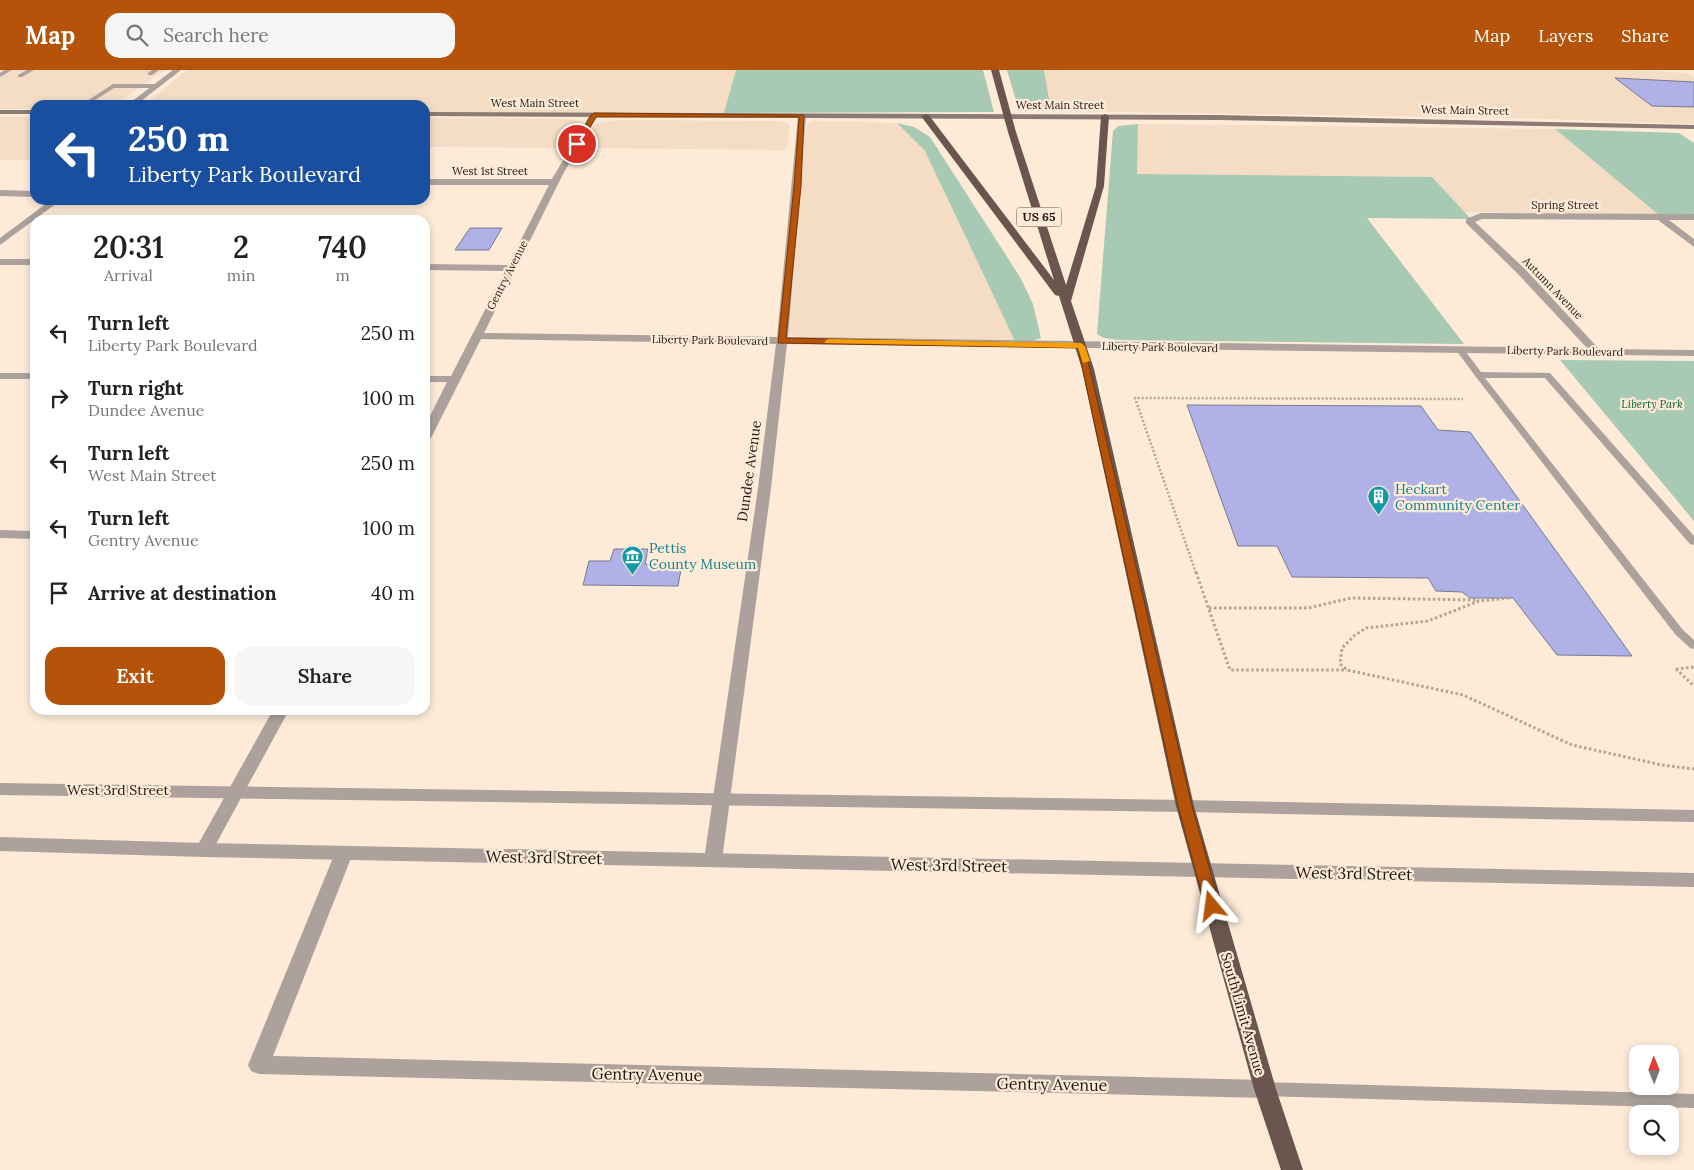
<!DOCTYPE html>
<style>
body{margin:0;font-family:Lora,serif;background:#f6f6f6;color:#222;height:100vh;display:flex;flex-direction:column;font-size:19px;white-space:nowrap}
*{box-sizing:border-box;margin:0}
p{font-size:16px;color:#767676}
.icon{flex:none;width:28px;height:28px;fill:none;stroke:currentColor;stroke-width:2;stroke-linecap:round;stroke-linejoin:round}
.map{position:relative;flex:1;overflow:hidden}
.drawer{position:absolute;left:30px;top:145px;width:400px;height:500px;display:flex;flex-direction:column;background:#fff;border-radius:15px;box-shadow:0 2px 8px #0003}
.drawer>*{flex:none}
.top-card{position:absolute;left:30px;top:30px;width:400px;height:105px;border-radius:15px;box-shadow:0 2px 8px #0003;background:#1a4fa0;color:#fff;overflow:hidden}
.needle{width:32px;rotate:359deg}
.fabs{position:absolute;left:1629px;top:975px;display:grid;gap:10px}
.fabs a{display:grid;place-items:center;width:50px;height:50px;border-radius:10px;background:#fff;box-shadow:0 2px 8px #0003;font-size:25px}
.pin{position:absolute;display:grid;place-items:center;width:42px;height:42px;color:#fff;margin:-21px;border:2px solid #fff;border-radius:50%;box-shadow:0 1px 5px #0007}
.me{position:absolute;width:55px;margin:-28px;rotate:344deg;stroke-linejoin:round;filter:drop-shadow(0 0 4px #0008)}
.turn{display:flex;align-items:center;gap:18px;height:105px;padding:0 15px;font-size:22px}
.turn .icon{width:65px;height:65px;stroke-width:2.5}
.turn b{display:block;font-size:35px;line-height:42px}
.eta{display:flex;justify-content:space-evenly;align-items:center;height:85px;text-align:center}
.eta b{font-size:30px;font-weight:600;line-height:35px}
.button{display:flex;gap:10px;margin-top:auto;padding:10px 15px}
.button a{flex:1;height:58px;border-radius:15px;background:#b45309;color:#fff;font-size:20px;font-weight:600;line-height:58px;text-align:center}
.button a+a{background:#f6f6f6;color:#222}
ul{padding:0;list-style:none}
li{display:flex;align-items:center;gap:15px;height:65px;padding:0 15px}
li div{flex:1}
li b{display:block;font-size:19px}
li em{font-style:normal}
header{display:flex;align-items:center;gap:30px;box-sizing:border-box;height:70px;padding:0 25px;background:#b45309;color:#fff}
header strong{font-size:24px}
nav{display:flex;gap:28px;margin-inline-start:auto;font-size:18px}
.search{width:350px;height:45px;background:#f6f6f6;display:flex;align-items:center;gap:12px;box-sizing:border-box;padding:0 18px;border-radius:15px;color:#767676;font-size:19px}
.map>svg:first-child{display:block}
.built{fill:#f4ddc4}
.green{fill:#a8c9b3}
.building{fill:#afb1e7;stroke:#797a8f}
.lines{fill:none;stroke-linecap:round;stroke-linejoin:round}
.path-far1{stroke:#b2a495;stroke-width:2.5;stroke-dasharray:2 2;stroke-linecap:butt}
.path{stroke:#b2a495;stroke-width:3;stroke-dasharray:2.5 2.5;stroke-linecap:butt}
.service{fill:#aca19c;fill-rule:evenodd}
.minor{fill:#aca19c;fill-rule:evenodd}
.tertiary{fill:#aca19c;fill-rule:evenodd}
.secondary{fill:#8b7b75;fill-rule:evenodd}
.trunk{fill:#6a564e;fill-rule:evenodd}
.route{fill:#b45309;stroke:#753606}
.slow{fill:#f59e0b}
.labels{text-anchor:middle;stroke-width:4.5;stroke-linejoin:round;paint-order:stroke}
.far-street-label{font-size:11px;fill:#1e1711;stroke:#fdebd8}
.far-park-label{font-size:11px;font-style:italic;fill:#006338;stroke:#fdebd8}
.shield{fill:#fdebd8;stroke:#61574d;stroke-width:1}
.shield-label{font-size:12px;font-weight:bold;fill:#1e1711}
.street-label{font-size:14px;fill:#1e1711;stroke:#fdebd8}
.culture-label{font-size:14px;fill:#0d838f;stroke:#fdebd8;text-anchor:start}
.near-street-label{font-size:16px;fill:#1e1711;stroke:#fdebd8}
</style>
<header>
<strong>Map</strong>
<div class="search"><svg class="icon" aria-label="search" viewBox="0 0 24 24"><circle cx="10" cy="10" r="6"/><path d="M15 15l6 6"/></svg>Search here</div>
<nav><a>Map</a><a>Layers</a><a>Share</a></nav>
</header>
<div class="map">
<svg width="1694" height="1100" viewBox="0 0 1694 1100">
<rect width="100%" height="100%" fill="#fdebd8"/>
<path class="built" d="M0,0H164L115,35H35V39H0Z
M187,0H736L724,43L425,42V35H149V31Z
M1044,0H1627L1687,3L1694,7V54L1516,48L1051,41Z
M0,47H35V90H0Z
M425,48L567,49L579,51V55L566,78L425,77Z
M617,50L779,51L788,53L790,56L786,80L581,78L595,54Z
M814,51L897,53L925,81L1015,271L796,268L785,261L800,102L807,54Z
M1138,54L1555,59L1659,145L1464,142L1432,107L1136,104Z"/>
<path class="green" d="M736,0H983L994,42L724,43Z
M1007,0H1044L1051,41H1019Z
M897,53L914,57L930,67L1020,207L1033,234L1041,268L1032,271H1015L925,81Z
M1138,54L1137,104L1432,107L1471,149L1367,148L1464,274L1119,270L1104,268L1097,264L1113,61L1118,56Z
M1555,59L1679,63L1694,73V146L1659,145Z
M1560,290L1694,291V451Z"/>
<path class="building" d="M1615,8L1694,12V37L1652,36Z
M470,158H502L489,180H455Z
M1187,335L1421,336L1438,360L1470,362L1632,586L1557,585L1513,528H1470L1462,522L1436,521L1428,508L1292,507L1277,476H1238Z
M614,479H648L645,494H682L678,516L583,515L589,491H610Z"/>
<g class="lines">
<path class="path-far1" d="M1196,503L1135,328L1463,329"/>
<path class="path" d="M1196,502L1230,600H1347
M1509,528L1479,531L1428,551L1366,558L1354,566L1342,578L1340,594L1347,600L1463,625L1572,675L1662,695L1694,699
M1209,538H1308L1351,528L1479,530
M1676,599L1694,616
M1676,599L1694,597"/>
<path class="service" d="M5,0H12L0,7V3Z
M27,0H34L22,7H18V5Z
M152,0H159L152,5H148V3Z
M113,14H157L160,16L157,18H114L92,32L87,31Z
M1457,278H1463L1481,302L1550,303L1694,466V475L1690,474L1545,308H1485L1683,560L1694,570V579L1690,578L1675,564L1476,307L1456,280Z
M1265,1012L1694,1024V1038L1265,1026L1259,1024L1257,1019L1259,1014Z"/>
<path class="minor" d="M173,0H181L136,35H127Z
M591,43L598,45L563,104L484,263L777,267L798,46L802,44L806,46L788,267L1587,278L1518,204L1466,153V149L1481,143L1694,144V150H1669L1694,169V177L1658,150L1482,149L1475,152L1526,200L1599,279L1694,280V286L787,274L771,418L722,790L720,795L713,797L706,795L704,790L758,418L776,274L481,269L431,368L425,372V356L447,312H425V306H451L505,201L425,200V194L508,195L549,115H425V109H552Z
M0,120L35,121V127L0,126Z
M0,189H35V195H0Z
M0,303H35V309H0Z
M0,460L35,461V469L0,468Z
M273,640H289L210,785L204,787L198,785L195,780Z
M344,776L350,778L353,783L273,986L1265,1010L1273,1012L1276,1019L1273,1026L1265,1028L259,1004L251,1001L248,995L335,783L338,778Z"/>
<path class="tertiary" d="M51,130H61L0,175V168Z
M0,713L1185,730L1694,740V752L1185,742L0,725Z
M0,767L204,773L1694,803V817L204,787L0,781Z"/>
<path class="secondary" d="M0,40H35V44H0Z
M425,42L1218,45L1694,55V59L1218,50L425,46Z"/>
<path class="trunk" d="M991,0H999L1016,62L1066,215L1096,116L1101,46L1105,44L1109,46L1104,116L1071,231L1094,299L1194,736L1276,1019L1303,1100H1281L1254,1019L1176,736L1082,299L1059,226L1055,225L921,46L928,44L1054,210L1008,62Z"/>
</g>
<path class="route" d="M594,43L804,45L801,116L786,268L1084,274L1192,736L1220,836L1217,840L1212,842L1207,840L1205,836L1178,736L1078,278L778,273L794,116L799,47H596L579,76H574L591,45Z"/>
<path class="slow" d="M828,269L1081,273L1085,276L1090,291L1083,293L1078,278L825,273L824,272Z"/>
<defs>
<symbol id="building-pin" viewBox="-11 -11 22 30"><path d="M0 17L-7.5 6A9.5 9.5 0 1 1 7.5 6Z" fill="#0f9aa8" stroke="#fdebd8"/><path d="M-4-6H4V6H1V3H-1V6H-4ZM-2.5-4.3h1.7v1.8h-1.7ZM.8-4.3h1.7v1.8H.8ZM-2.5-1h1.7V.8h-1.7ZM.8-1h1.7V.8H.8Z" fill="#fff"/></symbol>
<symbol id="museum-pin" viewBox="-11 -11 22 30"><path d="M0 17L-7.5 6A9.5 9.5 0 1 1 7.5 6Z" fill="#0f9aa8" stroke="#fdebd8"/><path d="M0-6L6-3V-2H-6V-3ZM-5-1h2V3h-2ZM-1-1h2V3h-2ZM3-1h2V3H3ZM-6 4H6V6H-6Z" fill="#fff"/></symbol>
</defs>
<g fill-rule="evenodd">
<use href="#building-pin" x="1366" y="414" width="25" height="34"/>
<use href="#museum-pin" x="620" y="474" width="25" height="34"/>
</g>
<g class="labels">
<g class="far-street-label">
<text x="535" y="37">West Main Street</text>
<text x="1060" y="39">West Main Street</text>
<text transform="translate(1465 40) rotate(1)" y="4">West Main Street</text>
<text x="490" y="105">West 1st Street</text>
<text x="1565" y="139">Spring Street</text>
<text transform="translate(507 205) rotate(-63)" y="4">Gentry Avenue</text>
<text transform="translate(1553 218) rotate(46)" y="4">Autumn Avenue</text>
<text transform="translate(710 270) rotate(1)" y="4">Liberty Park Boulevard</text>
<text transform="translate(1160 277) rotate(1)" y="4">Liberty Park Boulevard</text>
<text transform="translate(1565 281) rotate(1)" y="4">Liberty Park Boulevard</text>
</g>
<g class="far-park-label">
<text x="1652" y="338">Liberty Park</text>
</g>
<rect class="shield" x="1016.5" y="137.5" width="45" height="19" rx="4"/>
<g class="shield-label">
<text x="1039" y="151">US 65</text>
</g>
<g class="street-label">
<text transform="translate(749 401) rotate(-82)" y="5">Dundee Avenue</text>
<text x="118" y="725">West 3rd Street</text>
<text transform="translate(1243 944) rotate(74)" y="5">South Limit Avenue</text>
</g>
<g class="culture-label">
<text x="1395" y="424">Heckart<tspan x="1395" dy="16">Community Center</tspan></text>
<text x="649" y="483">Pettis<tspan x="649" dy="16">County Museum</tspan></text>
</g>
<g class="near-street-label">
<text transform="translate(544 787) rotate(1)" y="6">West 3rd Street</text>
<text transform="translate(949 795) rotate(1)" y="6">West 3rd Street</text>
<text transform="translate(1354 803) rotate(1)" y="6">West 3rd Street</text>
<text transform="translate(647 1004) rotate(1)" y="6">Gentry Avenue</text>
<text transform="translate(1052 1014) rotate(1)" y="6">Gentry Avenue</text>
</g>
</g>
</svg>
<div class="fabs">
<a><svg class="needle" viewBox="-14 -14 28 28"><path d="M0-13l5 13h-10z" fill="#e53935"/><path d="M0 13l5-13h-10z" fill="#767676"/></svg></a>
<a><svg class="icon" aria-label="search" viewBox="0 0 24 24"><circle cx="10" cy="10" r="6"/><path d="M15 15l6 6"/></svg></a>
</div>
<div class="pin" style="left:577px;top:74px;background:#d93025"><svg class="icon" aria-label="arrive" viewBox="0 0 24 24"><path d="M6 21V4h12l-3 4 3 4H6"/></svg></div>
<svg class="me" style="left:1212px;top:836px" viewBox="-20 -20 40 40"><path d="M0-17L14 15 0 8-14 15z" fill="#b45309" stroke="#fff" stroke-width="4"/></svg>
<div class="top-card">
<div class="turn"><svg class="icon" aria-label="left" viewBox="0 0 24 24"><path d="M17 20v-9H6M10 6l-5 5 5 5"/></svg><div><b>250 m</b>Liberty Park Boulevard</div></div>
</div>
<section class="drawer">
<div class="eta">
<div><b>20:31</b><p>Arrival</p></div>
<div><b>2</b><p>min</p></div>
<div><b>740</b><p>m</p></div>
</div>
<ul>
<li><svg class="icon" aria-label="left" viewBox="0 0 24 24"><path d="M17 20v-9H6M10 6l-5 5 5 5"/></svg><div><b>Turn left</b><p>Liberty Park Boulevard</p></div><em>250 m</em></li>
<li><svg class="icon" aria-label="right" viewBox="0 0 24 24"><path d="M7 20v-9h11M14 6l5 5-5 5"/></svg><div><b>Turn right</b><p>Dundee Avenue</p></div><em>100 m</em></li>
<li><svg class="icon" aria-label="left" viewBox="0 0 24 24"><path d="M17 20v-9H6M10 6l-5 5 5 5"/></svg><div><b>Turn left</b><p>West Main Street</p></div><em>250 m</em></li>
<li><svg class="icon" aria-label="left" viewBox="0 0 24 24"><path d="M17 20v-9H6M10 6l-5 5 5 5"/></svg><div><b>Turn left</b><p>Gentry Avenue</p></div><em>100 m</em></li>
<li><svg class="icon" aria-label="arrive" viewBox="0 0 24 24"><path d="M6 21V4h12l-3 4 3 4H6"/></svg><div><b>Arrive at destination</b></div><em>40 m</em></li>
</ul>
<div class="button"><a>Exit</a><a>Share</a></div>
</section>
</div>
